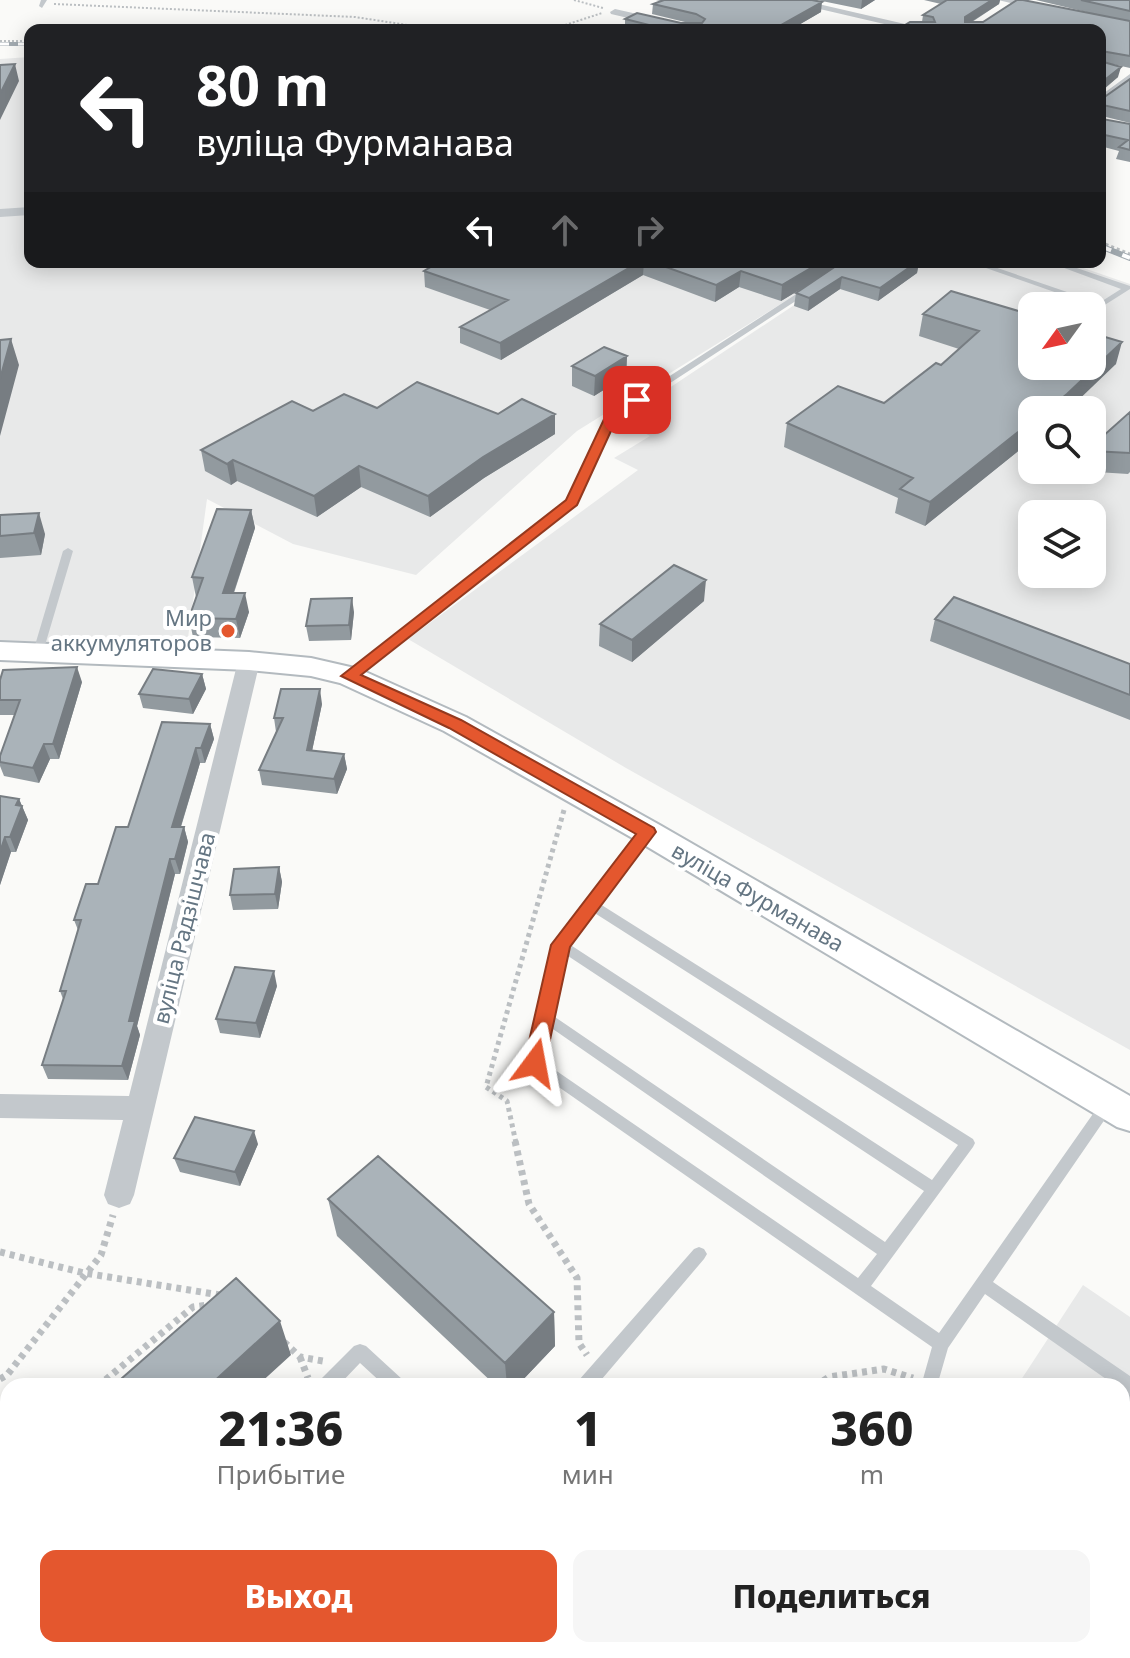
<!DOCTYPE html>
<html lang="ru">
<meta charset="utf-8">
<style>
body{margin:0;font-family:"Noto Sans",sans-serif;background:#f6f6f6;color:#222;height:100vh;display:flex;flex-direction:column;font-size:30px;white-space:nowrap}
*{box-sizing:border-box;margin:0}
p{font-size:26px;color:#767676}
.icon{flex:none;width:44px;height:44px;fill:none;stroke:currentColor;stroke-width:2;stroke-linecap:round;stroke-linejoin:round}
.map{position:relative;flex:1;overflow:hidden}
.panel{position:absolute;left:0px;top:1378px;width:1130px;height:280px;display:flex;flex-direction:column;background:#fff;border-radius:24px 24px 0 0;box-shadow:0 4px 20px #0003}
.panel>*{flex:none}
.hud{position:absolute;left:24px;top:24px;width:1082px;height:244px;border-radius:16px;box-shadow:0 4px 20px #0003;background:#202124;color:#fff;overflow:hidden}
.needle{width:52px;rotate:237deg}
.tools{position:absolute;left:1018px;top:292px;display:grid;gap:16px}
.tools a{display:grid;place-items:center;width:88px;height:88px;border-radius:16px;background:#fff;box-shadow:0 4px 20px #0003;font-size:40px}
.pin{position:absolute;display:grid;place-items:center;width:68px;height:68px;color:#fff;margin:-34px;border-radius:16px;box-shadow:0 4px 12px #0006}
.me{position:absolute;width:88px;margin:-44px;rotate:13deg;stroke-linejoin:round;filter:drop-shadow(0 0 6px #0008)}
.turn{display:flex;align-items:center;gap:28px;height:168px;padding:0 40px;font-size:36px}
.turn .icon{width:104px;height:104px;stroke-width:2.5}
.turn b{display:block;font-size:56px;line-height:68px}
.lanes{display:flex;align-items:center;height:76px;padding:0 40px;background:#0003;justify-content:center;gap:40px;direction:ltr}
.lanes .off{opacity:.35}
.eta{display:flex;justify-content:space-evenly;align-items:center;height:136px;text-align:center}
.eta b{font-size:48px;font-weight:800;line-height:56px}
.primary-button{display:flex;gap:16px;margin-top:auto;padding:16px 40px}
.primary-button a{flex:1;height:92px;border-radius:16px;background:#e4572e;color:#fff;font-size:32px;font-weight:800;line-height:92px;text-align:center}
.primary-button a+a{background:#f6f6f6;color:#222}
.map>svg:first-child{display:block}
.built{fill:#e8e9e9;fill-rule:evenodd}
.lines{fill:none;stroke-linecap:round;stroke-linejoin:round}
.secondary-casing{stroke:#b3babf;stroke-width:4}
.path-far3{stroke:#bbbfc2;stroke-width:2;stroke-dasharray:2 2;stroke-linecap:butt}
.path-far2{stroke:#bbbfc2;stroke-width:3;stroke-dasharray:3 3;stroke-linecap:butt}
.path-far1{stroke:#bbbfc2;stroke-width:5;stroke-dasharray:4 4;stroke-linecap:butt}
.path{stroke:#bbbfc2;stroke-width:7;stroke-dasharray:5 5;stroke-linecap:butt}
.lane{fill:#c3c8cc;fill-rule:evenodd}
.street{fill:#c3c8cc;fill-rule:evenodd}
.secondary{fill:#fff;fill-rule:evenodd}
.rail-far1-casing{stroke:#a2aab0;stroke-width:4}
.rail-casing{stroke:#a2aab0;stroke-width:6}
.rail-far1{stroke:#fff;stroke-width:3;stroke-dasharray:9;stroke-linecap:butt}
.rail{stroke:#fff;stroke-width:4;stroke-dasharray:12;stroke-linecap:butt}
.wall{fill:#929a9f}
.shaded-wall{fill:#777d82}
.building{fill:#aab3b9;stroke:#777d82;stroke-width:2}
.route{fill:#e4572e;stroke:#94391e;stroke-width:2}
.poi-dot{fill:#e4572e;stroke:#fff;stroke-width:3}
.labels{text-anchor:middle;stroke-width:8;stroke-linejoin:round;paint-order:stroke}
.poi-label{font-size:22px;fill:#657683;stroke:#fff;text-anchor:end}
.street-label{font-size:22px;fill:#657683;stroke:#fff}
</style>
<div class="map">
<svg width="1130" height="1658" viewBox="0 0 1130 1658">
<rect width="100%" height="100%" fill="#fafaf8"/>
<path class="built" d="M30,57V262H848L577,431L416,575L293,544L207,499L187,645L0,641V59Z
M859,262H1066L1130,284V1050L626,768L408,639L638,470L614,458L650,436L621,420ZM1032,306H1092V366H1032ZM1032,410H1092V470H1032ZM1032,514H1092V574H1032Z
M1083,1285L1130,1317V1658H863L854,1650H1122V1386H1017Z"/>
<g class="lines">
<defs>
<path id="secondary" d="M0,642L249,652L311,658L359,669L466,717L658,824L1130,1096V1131L1117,1127L636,840L444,731L340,683L311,676L249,670L0,660Z"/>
</defs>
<use href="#secondary" class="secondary-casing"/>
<path class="path-far3" d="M574,0L603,8
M54,4L355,17L440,30
M550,30L602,13
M0,41H30"/>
<path class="path-far2" d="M1100,242L1130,254"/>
<path class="path-far1" d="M516,1143L507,1101L486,1087L564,810"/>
<path class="path" d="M515,1141L529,1204L577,1278L579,1343L587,1355
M0,1252L84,1273L220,1295
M284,1342L300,1357L323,1361
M300,1357L308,1378
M0,1379L7,1375L101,1255L113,1215
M98,1386L193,1307L208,1305
M815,1386L829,1377L884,1369L913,1378
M0,1472L8,1465
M738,1650L741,1658
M246,1658L248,1650
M694,1658L696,1650"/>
<path class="lane" d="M41,0H47L42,8L39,6Z
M969,262H980L1099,303L1121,289L1048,262H1059L1130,286V289L1100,308Z
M804,289L811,291L615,419L575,504L353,678H345L344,676L345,674L568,501L608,416Z
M68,548L73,551L43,652L38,655L34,654L33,652L63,551Z
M647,828L651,829L653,832L651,835L600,904L973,1139L975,1143L973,1147L871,1286L939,1333L1102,1101L1107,1099L1112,1101L1114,1105L1112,1109L993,1282L1130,1376V1418L1128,1422L1122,1424C1122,1414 1118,1399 1129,1394L1122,1390V1386H1116L985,1294L948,1348L937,1386H921L932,1347L530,1067L528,1063L555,945L643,829ZM593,912L958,1145L932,1180L569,944ZM565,954L924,1191L885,1242L552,1015ZM550,1027L877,1254L858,1278L542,1061Z
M699,1247L704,1249L707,1254L704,1259L596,1386H577L579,1380L694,1249Z
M360,1344L366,1346L403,1380L405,1386H385L360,1363L338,1386H318L320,1380L354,1346Z
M1122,1533L1130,1537V1557L1122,1553Z
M60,1650H81L77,1658H56Z
M346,1650H367L363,1658H342Z
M814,1650H834L831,1658H811Z
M1031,1650H1055L1059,1658H1035Z"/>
<path class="street" d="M781,0H801L931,30H910Z
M998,0H1019L1049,8L1044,11Z
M615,9L695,27L701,30H680L611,14L610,12Z
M1130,74V84L1100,106V96Z
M30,207V215L0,217V209Z
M249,654L260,661L134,1195L130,1204L119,1208L108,1204L104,1195L123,1120L0,1118V1094L129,1096L238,661Z"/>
<use href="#secondary" class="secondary"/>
<defs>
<path id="rail-far1" d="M0,44H30"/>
<path id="rail" d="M1100,246L1130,258"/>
</defs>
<use href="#rail-far1" class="rail-far1-casing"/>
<use href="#rail" class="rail-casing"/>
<use href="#rail-far1" class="rail-far1"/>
<use href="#rail" class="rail"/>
</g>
<path class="wall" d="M656,0H812L821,12L790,30H625V19L689,23L652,14L653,4L661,1Z
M817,0H875L861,9Z
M924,0H1000L999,4L972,22H983L1103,16L1036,0H1130V68L1112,64L1118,77L1102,91L1103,98L1130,79V123L1102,116V119L1130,124V162L1116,159L1119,151L1100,146V30L922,22L923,15L941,4Z
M439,262H919L917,273L878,301L840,289L808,311L794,306L796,293L809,284L781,301L739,287L715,302L643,275L501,360L460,343V327L490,310L425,287L424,271Z
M923,314L1116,364L1032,410V440L925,526L895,513L898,498L784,447L787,423L884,403L941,365L959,349L919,336Z
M627,356L626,376L594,396L572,386V366Z
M377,408L498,414L555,434L484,478L430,517L361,487L317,517L237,481L231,485L205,471L201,450L313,411Z
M1130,412V472L1128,474L1081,471V470H1092V446Z
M251,510L255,528L234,593L249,612L240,638L193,637L189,618L196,597L192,577Z
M0,515L45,534L41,555L0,558Z
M704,601L632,662L599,646L600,624Z
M354,612L351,640L309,641L306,626Z
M935,619L1130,664V720L930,641Z
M202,674L206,689L193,714L143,708L139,694Z
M0,680L82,682L59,759H50L39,783L4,776L0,766V756L15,715H0Z
M322,704L312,751L344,754L347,769L337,794L262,785L259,770L276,732L274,718Z
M210,724L214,739L205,763H200L181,827H184L188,842L180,874H175L137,1026L140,1035L128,1080L48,1079L42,1065L63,999L60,991L78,930L74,920L98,884L128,827Z
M0,796L19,799L28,820L16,852H11L0,885Z
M279,867L282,882L278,909L233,910L230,895Z
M277,986L260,1038L220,1033L216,1019Z
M258,1144L240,1186L180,1172L174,1158Z
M328,1199L554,1312L555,1346L517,1386H496L337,1236Z"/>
<path class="shaded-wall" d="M862,0H875L861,9Z
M992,0H1000L999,4L963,27L965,17Z
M822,2L821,12L790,30H772Z
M15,64L19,81L0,120V94Z
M1121,67L1118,77L1100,92L1101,83Z
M639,262H644L643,275L501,360L500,343Z
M821,262H846L781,301L782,285Z
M917,262H919L917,273L878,301L880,288Z
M741,271L739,287L715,302L716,285Z
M842,277L840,289L808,311L809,298Z
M11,339L19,365L0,436V379Z
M1122,342L1116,364L1068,410H1047Z
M627,356L626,376L594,396L595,376Z
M555,414V434L484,478L430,517L428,496L483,457Z
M1032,421V440L925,526L930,502Z
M233,460L237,481L231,485L227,464Z
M359,466L361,487L317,517L314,496Z
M251,510L255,528L227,612L223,593Z
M39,513L45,534L41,555L34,533Z
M706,580L704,601L632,662V640Z
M245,593L249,612L240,638L236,619Z
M352,598L354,612L351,640L349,625Z
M77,667L82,682L59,759L53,744Z
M202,674L206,689L193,714L189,699Z
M320,689L322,704L309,765L307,750Z
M210,724L214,739L205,763L201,748Z
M44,744L50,759L39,783L33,768Z
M196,748L200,763L176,842L172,827Z
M344,754L347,769L337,794L334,779Z
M19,799L28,820L16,852L10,837L16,805Z
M184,827L188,842L180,874L175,859Z
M5,837L11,852L0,885V852Z
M170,859L175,874L137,1026L140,1035L128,1080L122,1066L129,1021Z
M279,867L282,882L278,909L275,894Z
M274,971L277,986L260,1038L256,1023Z
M254,1131L258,1144L240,1186L235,1172Z
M554,1312L555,1346L517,1386H507L505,1363Z
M280,1321L291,1355L257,1386H209Z
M8,1571V1621L0,1628V1578Z
M533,1650H555L548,1658H527Z"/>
<path class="building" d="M664,0H812L822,2L772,30H759L742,26L734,30H669L625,19L637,13L681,23H702L705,19L696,14L653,4Z
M947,0H992L965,17V22H983L1017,0H1023L1130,21V56L1101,51L1100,61L1121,67L1101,83L1103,98L1130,79V111L1103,105L1100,108V30H897L910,22H935L933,17L923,15Z
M1081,0H1130V11Z
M15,64L0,94V65Z
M1100,109L1102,119L1130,124V150L1119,147L1128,140L1100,134Z
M439,262H639L500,343L460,327L508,300L424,271Z
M652,262H821L782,285L741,271L716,285Z
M842,262H917L880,288L842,277L809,298L796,293Z
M951,291L1032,315V366H1092V333L1122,342L1067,394L1047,410H1032V421L930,502L900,489L913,478L787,423L838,386L884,403L936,363L941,365L979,331L923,314Z
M11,339L0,379V340Z
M604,347L627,356L595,376L572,366Z
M417,382L498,414L522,399L555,414L483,457L428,496L359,466L314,496L233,460L227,464L201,450L292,401L313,411L344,394L377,408Z
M1130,412V453L1092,451V446Z
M217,509L251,510L223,593H245L236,619L189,618L203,578L192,577Z
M39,513L34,533L0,536V515Z
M674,565L706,580L632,640L600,624Z
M954,597L1130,664V695L935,619Z
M352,598L349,625L306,626L311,599Z
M77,667L53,744H44L33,768L0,762V756L20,700H0V680L3,670Z
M153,669L202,674L189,699L139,694Z
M281,689H320L307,750L344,754L334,779L259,770L283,718H274Z
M162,722L210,724L201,748H196L172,827H184L175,859H170L129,1021H135L122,1066L42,1065L66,991H60L81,920H74L86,884H98L116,827H128Z
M0,796L19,799L16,805L22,806L10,837H5L0,852Z
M279,867L275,894L230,895L234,869Z
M235,967L274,971L256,1023L216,1019Z
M195,1117L254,1131L235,1172L174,1158Z
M378,1156L554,1312L505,1363L328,1199Z
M236,1278L280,1321L209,1386H113Z
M643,1381L649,1386H639Z
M8,1479V1571L0,1578V1486Z
M411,1650H533L527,1658H405Z"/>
<path class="route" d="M637,397L644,400L616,420L577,505L361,675L461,720L654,828L656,832L570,947L545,1063L542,1069L535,1072L527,1069L524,1063L551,945L636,834L449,728L341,676L566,500L606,415Z"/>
<circle class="poi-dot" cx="228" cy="631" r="8"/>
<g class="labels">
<g class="poi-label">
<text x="212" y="626">Мир<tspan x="212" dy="25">аккумуляторов</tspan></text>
</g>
<g class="street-label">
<text transform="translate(758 897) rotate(30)" y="8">вуліца Фурманава</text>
<text transform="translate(184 928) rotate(-76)" y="8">вуліца Радзішчава</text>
</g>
</g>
</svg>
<div class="tools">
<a><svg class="needle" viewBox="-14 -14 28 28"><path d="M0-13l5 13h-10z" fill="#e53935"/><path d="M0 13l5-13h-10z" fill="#767676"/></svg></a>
<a><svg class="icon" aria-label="search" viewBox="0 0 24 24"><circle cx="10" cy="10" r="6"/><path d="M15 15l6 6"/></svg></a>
<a><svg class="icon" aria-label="layers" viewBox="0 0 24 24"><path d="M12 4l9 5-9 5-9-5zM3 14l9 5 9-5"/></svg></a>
</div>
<div class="pin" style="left:637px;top:400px;background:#d93025"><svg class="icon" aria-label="arrive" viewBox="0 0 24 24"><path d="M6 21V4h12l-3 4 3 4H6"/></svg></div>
<svg class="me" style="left:535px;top:1063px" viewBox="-20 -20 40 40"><path d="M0-17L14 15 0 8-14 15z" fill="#e4572e" stroke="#fff" stroke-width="4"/></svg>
<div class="hud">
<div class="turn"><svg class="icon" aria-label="left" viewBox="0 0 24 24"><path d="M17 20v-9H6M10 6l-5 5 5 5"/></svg><div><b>80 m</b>вуліца Фурманава</div></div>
<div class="lanes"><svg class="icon" aria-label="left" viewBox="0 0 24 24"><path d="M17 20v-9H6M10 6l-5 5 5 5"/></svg><svg class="icon off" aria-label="ahead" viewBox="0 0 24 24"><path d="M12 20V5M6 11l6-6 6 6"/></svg><svg class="icon off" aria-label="right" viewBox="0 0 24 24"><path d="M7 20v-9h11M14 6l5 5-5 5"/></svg></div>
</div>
<section class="panel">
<div class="eta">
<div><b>21:36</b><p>Прибытие</p></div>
<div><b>1</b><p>мин</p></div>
<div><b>360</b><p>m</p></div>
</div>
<div class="primary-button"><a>Выход</a><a>Поделиться</a></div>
</section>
</div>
